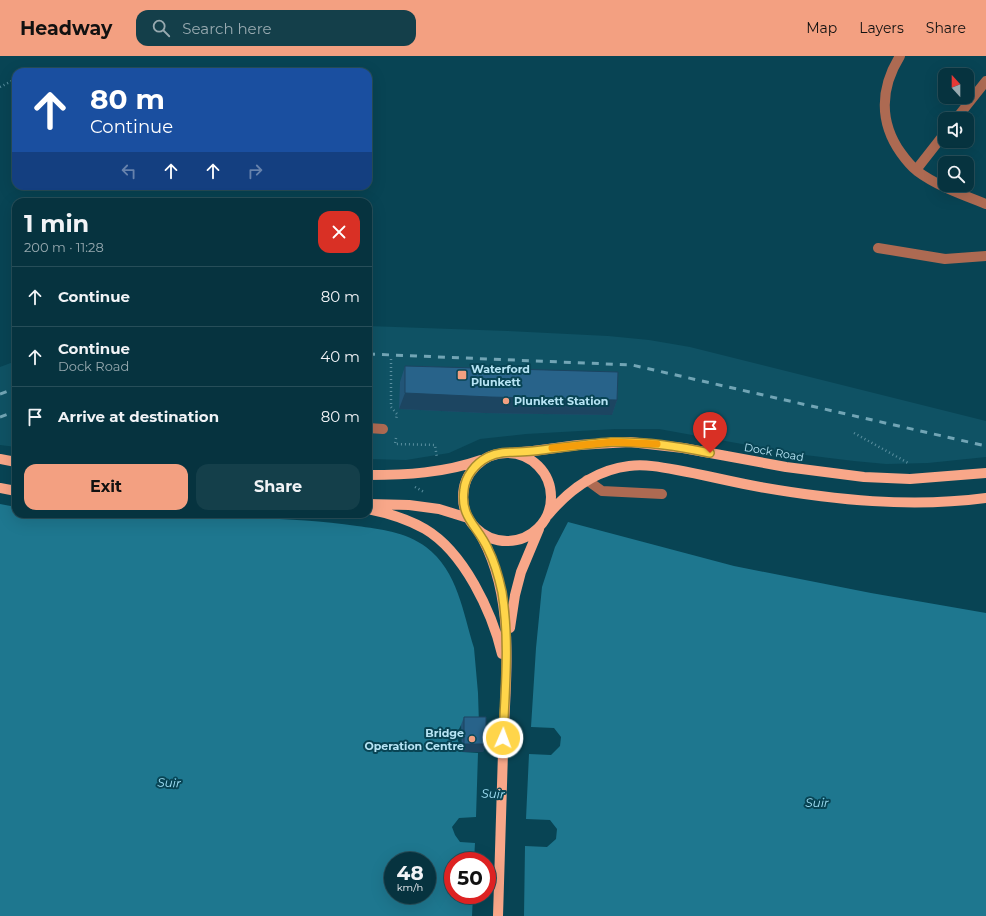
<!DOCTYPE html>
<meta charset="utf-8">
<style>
body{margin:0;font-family:Montserrat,sans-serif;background:#143f4a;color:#f1f3f6;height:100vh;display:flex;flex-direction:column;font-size:15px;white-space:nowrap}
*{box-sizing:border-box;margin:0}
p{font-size:13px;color:#98aab0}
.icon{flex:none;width:22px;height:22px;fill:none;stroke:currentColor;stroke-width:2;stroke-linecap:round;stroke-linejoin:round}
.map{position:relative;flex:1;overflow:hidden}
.details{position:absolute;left:12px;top:142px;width:360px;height:320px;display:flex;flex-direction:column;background:#06333f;border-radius:12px;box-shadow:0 4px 16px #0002,0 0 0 1px #274e59}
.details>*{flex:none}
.banner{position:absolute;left:12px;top:12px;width:360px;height:122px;border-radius:12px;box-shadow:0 4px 16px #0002,0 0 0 1px #274e59;background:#1a4fa0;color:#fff;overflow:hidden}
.needle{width:26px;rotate:339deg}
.buttons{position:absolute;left:938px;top:12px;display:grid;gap:8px}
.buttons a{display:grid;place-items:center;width:36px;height:36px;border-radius:8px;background:#06333f;box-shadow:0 4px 16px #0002,0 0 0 1px #274e59;font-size:20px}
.speed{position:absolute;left:384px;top:796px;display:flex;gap:8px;font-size:20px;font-weight:700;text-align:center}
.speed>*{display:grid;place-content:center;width:52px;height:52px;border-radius:50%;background:#06333f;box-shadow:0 4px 16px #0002,0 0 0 1px #274e59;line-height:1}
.speed small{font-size:10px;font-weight:400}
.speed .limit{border:6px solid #d22;background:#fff;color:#111}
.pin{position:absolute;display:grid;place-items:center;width:34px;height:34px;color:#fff;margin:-41px -17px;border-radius:50% 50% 50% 0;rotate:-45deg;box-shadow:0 0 4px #0007}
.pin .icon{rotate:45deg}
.me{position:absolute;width:44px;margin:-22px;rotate:2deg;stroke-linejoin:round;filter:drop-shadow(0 0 3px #0008)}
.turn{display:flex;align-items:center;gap:14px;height:84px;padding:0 12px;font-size:18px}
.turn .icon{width:52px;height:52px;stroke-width:2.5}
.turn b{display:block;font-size:28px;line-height:34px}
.lanes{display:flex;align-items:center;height:38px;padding:0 12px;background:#0003;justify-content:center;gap:20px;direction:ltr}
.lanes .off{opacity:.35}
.round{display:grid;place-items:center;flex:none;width:42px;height:42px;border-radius:12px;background:#143f4a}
.overview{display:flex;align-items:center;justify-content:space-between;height:68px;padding:0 12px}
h1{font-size:24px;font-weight:700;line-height:30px}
.cta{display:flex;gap:8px;margin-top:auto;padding:8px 12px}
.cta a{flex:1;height:46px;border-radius:12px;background:#f3a081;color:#111;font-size:16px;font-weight:700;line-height:46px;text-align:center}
.cta a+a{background:#143f4a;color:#f1f3f6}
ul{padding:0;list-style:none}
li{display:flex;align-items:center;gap:12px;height:60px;padding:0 12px;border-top:1px solid #274e59}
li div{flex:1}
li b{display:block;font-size:15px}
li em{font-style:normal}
header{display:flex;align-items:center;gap:24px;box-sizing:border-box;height:56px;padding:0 20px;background:#f3a081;color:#111}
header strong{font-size:19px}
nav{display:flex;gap:22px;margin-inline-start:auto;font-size:14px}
.search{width:280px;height:36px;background:#143f4a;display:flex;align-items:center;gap:10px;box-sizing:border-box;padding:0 14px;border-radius:12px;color:#98aab0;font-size:15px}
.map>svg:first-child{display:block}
.built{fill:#0f5264}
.water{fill:#1e778f;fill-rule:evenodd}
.pier{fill:#084454}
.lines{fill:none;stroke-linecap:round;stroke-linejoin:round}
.path{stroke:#5a8f9f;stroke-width:2.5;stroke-dasharray:1 3;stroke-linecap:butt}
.minor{stroke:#ad6a52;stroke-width:10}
.major{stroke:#f8a789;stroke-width:10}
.rail{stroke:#72a5b5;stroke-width:3;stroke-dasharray:7 7;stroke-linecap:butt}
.wall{fill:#257}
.shaded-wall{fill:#1c4561}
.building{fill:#28638a;stroke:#1c4561}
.route-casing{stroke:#a68a30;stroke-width:10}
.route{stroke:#ffd54a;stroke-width:7}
.slow{stroke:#f59e0b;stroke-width:7}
.poi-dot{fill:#f3a081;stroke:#084454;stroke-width:1.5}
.labels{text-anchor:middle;stroke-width:4;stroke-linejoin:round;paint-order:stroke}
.poi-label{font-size:11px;font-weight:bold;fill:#b7e4f4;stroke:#084454;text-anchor:start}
.street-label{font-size:11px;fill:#b7e4f4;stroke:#084454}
.water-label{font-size:12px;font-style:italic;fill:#a4e3f9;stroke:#084454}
</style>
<header>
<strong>Headway</strong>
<div class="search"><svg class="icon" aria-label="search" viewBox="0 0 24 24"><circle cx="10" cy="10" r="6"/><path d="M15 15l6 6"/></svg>Search here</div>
<nav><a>Map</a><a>Layers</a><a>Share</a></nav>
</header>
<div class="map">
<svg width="986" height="860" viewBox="0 0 986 860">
<rect width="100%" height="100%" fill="#084454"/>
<path class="built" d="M368,270L508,275L608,280L649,284L690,291L986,365V401L928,407L886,408L854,405L797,398L659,373H615L526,378L480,383L449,397L406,404L368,403Z
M16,305V391L0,389V311Z"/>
<path class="water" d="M0,448L16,451V458C91,458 165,459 240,461C279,463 318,464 357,470C380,473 406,476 426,491C458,515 463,557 474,592H536L542,531L555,491L568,466L734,510L871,537L986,557V860H0ZM393,805H427V839H393ZM453,805H487V839H453Z"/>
<path class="pier" d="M474,592H536L531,671L554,672L561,681L560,690L551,699L529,698L526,763L550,764L557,773L556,783L547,791L525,790L524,860H472L473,839H487V805H474L475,787L460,786L455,779L452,771L459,762L476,761L478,697L462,696L456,679L461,669H479L478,637Z"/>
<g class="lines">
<path class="path" d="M0,31L16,23
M391,303V351L397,358L396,364
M854,377L910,408
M396,382L395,388L435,389L437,402
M415,431L424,436"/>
<path class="minor" d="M900,0C880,32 879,66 901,97C906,104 911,110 917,115C937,130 963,139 986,148
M956,63L986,25
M916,114L945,77
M878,192L945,203L986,200
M368,372L383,373
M587,424L602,435L662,438"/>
<path class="major" d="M463 441a44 44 0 1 1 88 0a44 44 0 1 1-88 0Z
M511,397L533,395L578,389L630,386L683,392L786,411L864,421L910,423L986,417
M0,403L16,406
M368,419C406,419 444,417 481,404
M0,432L16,435
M368,448L409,449L439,453L468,462
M368,453C388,457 408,463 425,473C464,496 492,556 502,598
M548,459C569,434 595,414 629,410C645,408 661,411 677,414C705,419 732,426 760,431C835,444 910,452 986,442
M477,473C518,539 505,622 503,696C501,751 500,805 498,860
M510,572L515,539L521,516L539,473"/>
<path class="rail" d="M368,298L632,309L986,390
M0,338L16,332
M0,361L16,355"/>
</g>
<path class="wall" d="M405,310L617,344L612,359L484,357L399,353L400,326Z
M464,661L486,688L483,696H462L461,669Z"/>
<path class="shaded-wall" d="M405,337L617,344L612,359L484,357L399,353Z
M464,688H486L483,696H462Z"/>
<path class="building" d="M405,310L618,316L617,344L490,341L405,337Z
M464,661H486V688H464Z"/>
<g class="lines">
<defs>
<path id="route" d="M503,682C505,634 510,584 502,536C499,522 495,507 488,493C478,470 460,462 464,434C465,420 476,407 488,401C502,394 518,397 533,395C559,392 585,388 611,386C644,385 678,390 710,397"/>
</defs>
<use href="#route" class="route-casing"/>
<use href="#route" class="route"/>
<path class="slow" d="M552,392L613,386L657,388"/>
</g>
<g class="poi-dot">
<rect x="457" y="314" width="10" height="10" rx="2"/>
<circle cx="506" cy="345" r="4"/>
<circle cx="472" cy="683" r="4"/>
</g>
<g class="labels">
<g class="poi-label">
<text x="471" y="317">Waterford<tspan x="471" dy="13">Plunkett</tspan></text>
<text x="514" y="349">Plunkett Station</text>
<text x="464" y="681" text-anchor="end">Bridge<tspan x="464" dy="13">Operation Centre</tspan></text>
</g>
<g class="street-label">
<text transform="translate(774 396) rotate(10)" y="4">Dock Road</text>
</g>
<g class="water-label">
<text transform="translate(169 727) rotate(2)" y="4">Suir</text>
<text transform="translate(493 738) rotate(2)" y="4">Suir</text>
<text transform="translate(817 747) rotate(1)" y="4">Suir</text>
</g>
</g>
</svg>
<div class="buttons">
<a><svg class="needle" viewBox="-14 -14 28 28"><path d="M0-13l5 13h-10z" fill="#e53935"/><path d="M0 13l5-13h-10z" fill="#98aab0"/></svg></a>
<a><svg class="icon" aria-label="sound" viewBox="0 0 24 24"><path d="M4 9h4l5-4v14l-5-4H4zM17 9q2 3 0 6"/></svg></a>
<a><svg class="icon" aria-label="search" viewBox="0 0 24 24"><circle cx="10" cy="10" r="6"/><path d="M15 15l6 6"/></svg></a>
</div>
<div class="speed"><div>48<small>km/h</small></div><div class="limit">50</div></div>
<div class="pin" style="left:710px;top:397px;background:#d93025"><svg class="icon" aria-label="arrive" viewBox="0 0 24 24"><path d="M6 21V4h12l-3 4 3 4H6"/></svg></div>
<svg class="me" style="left:503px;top:682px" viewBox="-20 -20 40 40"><circle r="17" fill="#ffd54a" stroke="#fff" stroke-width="3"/><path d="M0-11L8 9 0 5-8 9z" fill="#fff"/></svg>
<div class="banner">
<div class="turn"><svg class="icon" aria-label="ahead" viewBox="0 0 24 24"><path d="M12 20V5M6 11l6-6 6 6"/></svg><div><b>80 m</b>Continue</div></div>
<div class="lanes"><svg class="icon off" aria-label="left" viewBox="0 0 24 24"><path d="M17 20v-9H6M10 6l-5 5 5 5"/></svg><svg class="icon" aria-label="ahead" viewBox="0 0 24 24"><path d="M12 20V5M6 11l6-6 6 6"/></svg><svg class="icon" aria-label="ahead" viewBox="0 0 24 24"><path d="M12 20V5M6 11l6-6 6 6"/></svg><svg class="icon off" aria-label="right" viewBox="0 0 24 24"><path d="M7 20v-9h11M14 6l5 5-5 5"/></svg></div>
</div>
<section class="details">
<div class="overview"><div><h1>1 min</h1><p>200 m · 11:28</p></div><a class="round" style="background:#d93025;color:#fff"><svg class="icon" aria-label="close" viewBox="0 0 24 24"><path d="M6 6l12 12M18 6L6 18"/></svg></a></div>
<ul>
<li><svg class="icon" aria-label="ahead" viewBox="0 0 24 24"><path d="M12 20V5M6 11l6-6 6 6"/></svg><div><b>Continue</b></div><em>80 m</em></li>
<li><svg class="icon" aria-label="ahead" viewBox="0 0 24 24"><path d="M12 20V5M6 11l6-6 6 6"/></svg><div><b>Continue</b><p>Dock Road</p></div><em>40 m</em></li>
<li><svg class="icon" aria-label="arrive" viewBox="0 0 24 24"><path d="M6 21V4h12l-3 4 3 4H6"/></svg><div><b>Arrive at destination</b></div><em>80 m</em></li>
</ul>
<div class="cta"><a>Exit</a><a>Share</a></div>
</section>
</div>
